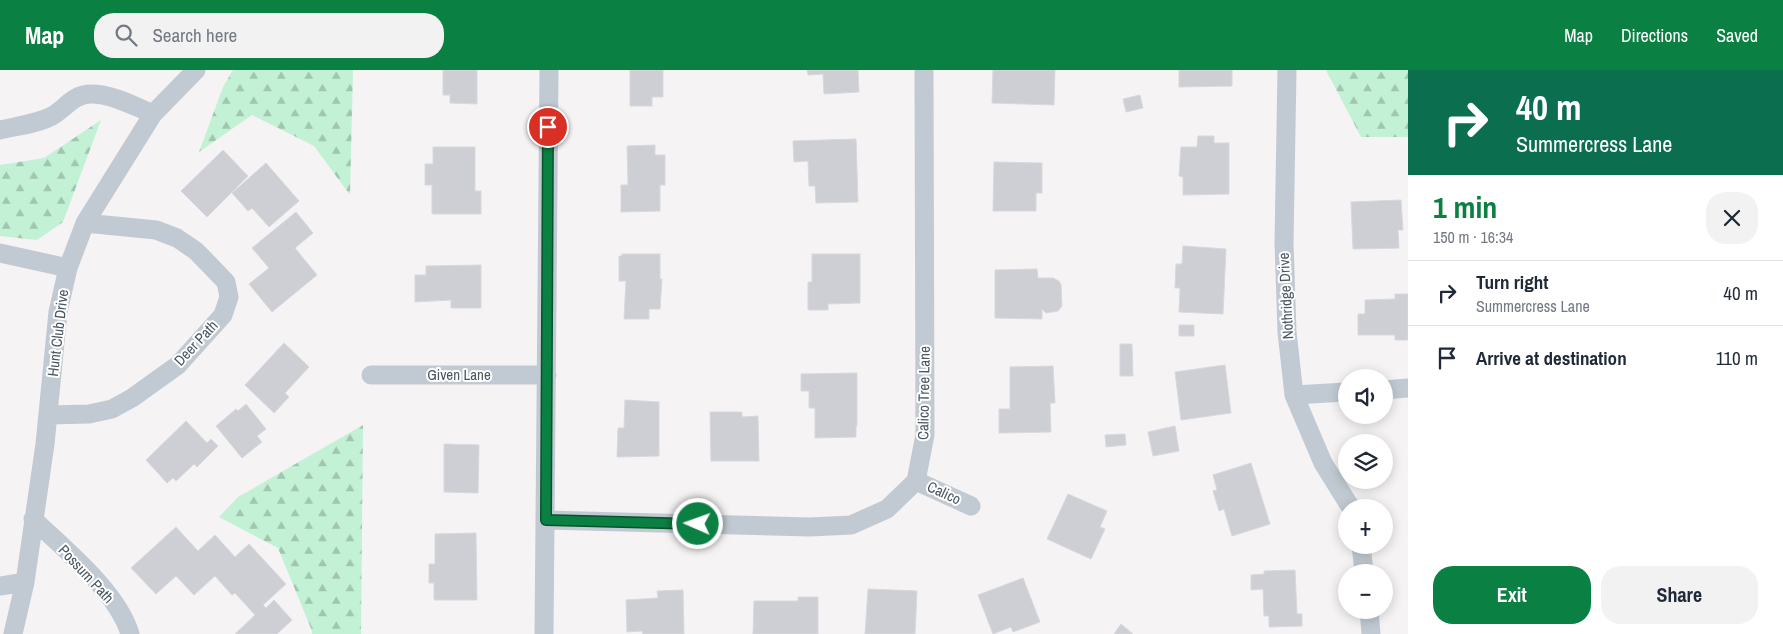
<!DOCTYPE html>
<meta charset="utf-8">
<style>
body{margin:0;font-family:"Archivo Narrow",sans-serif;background:#f2f2f3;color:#1f2937;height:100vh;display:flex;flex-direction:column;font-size:19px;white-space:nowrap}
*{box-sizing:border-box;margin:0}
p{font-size:16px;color:#747a83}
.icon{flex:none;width:28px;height:28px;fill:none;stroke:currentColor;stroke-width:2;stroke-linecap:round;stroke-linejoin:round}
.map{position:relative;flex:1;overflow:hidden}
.drawer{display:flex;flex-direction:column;background:#fff;width:375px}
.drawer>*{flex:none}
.guide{background:#0b6e4f;color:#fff;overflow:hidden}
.controls{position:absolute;left:1338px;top:299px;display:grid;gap:10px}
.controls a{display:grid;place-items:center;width:55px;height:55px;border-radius:50%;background:#fff;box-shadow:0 2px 12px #0003;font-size:25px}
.pin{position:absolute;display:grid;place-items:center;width:42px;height:42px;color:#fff;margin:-21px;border:2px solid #fff;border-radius:50%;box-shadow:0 1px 5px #0007}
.me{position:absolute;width:55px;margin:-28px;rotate:272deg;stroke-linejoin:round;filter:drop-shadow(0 0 4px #0008)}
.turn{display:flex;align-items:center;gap:18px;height:105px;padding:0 25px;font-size:22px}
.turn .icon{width:65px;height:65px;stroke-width:2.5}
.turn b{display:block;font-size:35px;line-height:42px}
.round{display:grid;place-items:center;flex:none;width:52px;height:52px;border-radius:20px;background:#f2f2f3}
.head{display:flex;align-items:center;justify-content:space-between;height:85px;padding:0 25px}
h1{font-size:30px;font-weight:700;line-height:38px;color:#0b8043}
.action{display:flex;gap:10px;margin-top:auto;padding:10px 25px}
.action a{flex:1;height:58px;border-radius:20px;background:#0b8043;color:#fff;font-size:20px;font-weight:700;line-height:58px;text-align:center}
.action a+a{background:#f2f2f3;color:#1f2937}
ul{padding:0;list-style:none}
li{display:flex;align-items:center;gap:15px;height:65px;padding:0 25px;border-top:1px solid #e0e1e3}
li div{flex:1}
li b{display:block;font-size:19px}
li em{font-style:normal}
header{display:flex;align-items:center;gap:30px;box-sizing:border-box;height:70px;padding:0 25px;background:#0b8043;color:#fff}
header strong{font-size:24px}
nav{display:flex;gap:28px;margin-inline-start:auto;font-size:18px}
.search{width:350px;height:45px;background:#f2f2f3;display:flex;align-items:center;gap:12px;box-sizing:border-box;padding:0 18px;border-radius:20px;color:#747a83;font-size:19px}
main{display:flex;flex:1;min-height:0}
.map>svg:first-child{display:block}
.forest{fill:url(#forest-firs)}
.building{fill:#cdcfd5;stroke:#d7d9de}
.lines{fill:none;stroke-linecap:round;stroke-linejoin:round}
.street{stroke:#c1cad2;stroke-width:19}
.route-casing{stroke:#07532c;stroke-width:12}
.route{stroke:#0b8043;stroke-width:9}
.labels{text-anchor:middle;stroke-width:4;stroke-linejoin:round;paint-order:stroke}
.street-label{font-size:15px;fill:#4a5661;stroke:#fff}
</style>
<header>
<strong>Map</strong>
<div class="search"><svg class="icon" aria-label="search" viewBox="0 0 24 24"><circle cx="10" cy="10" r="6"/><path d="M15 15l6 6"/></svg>Search here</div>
<nav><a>Map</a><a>Directions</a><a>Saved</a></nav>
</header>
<main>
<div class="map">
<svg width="1408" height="564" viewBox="0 0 1408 564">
<defs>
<pattern id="forest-firs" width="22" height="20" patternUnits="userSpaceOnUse" patternTransform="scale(1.25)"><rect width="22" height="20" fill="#c3f1d5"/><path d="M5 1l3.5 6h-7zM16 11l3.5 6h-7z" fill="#a0c6b0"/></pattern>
</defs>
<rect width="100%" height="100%" fill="#f5f3f3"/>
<path class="forest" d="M233,0H353L350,125L314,76L252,45L199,82L223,17Z
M1326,0H1408V67H1361Z
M101,50L63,152L37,170L0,166V95L44,88Z
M363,355L361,564H312V561L278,478L219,447L238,427Z"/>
<path class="building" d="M443,0H477V34L450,33V25H443Z
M630,0H663V27H652V36H630Z
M807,0H858L859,22L824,24L823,4L808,5Z
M993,0H1055L1054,35L992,33Z
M1179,0H1232V16L1179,17Z
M1140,25L1143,38L1126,42L1123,29Z
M1198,66H1214V73H1229V124L1183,125V107L1179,106L1181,77H1197Z
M856,69L858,132L816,133L815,116H809L808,91L794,92L793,71Z
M655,75V85H665V115H660V141L621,142V115H628L627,76Z
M433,77H475V121H481V144H432V115H425V94H433Z
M223,80L248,106L207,147L181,121Z
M994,92L1042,93V123H1036V141H993Z
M266,93L299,131L269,157L252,138L248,141L232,123Z
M1401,130L1403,160H1398L1399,178L1353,179L1351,132Z
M296,142L313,163L295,178L317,205L272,242L249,214L269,198L252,178Z
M1183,176L1226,179L1223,244L1179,242L1180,218H1175L1176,194H1182Z
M622,184H660V209H662L660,239H649V249H624L626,211H619V186H622Z
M812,184H860V233L828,234V240H808V212H812Z
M481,195V238H451V230L415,232V205H426V196Z
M1037,199L1038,208H1053L1059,211L1061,215L1062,236L1058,241L1046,243L1042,239V249L995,248V200Z
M1395,224H1408V270H1395V265H1358V244H1365V230L1395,229Z
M1179,255H1194V266H1179Z
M284,273L309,297L285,323L289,327L274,343L245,315Z
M1120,274H1132L1133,306H1120Z
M1225,295L1231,343L1181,350L1175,302Z
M1053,296L1055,333H1050L1051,362L999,363V339H1010V297Z
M857,303V356H856V367L815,368V338H809V321H801V304Z
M625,330L659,332V386L617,387L618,358H624Z
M246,334L266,359L257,366L262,372L242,388L216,356L236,339L238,341Z
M710,342H742V347L758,346L759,391H711Z
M186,351L207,373L211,369L218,376L197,397L194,394L176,411L173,408L167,413L146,390Z
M1175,356L1179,381L1153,386L1148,362Z
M1125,364L1126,375L1106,377L1105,365Z
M444,374L479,375L478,423L444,422Z
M1251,393L1270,454L1232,466L1224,439L1219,441L1213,421L1217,420L1213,405Z
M1068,424L1107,441L1100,457L1105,459L1091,489L1047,469Z
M176,457L198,481L215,465L235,487L249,474L286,514L263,535L266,538L274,530L292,550L277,564H235L255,545L235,523L232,525L215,506L194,525L176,506L156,524L131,498Z
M476,463L477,530H434V513H429V494H435V464Z
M1295,500L1297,544H1302V556L1269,557V546H1264L1263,519L1251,520V505L1264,504V501Z
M1023,508L1040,552L1013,562L1011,557L993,564L978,525Z
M868,519L917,521L915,564H865Z
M683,520L684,564H643L642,561L627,562L626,530L658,528L657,521Z
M798,527H818V564H753L754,531H798Z
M1121,554L1133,564H1114Z"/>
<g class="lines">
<path class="street" d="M1287,0L1284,173L1287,262L1294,325L1323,393L1351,438
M0,60C17,56 37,54 52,46C66,38 73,24 91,24C112,24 134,36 153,44
M0,183L68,198
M371,305H547
M1384,320L1408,318
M1294,325L1346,322
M48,345L89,344L112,339L132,328L178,295L223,245L229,227L226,212L196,181L177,168L156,160L85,153
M916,411L971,436
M33,449C65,480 117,521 130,564
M546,450L810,457L851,455L887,439L916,411L925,365L924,0
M1361,475L1364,502
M0,516L25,512
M1369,540L1371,564
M13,564L25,512L45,374L58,242L68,198L85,153L153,44L196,0
M544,564L549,0"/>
</g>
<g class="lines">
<defs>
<path id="route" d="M548,57L546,450L698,454"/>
</defs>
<use href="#route" class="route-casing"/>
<use href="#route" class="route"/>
</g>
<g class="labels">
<g class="street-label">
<text transform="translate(1286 226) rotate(-93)" y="5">Nothridge Drive</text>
<text transform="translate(58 263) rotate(-83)" y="5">Hunt Club Drive</text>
<text transform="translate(196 273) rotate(-47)" y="5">Deer Path</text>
<text x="459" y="310">Given Lane</text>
<text transform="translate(924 323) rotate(-89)" y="5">Calico Tree Lane</text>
<text transform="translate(944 423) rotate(25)" y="5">Calico</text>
<text transform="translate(86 504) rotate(47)" y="5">Possum Path</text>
</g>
</g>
</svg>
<div class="controls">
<a><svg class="icon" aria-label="sound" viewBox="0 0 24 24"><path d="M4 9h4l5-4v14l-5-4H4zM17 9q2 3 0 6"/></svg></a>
<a><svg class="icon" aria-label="layers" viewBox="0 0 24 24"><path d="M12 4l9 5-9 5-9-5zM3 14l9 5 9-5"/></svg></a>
<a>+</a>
<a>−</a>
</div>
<div class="pin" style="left:548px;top:57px;background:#d93025"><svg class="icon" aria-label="arrive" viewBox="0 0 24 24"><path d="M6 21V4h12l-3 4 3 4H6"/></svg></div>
<svg class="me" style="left:698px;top:454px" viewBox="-20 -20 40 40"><circle r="17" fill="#0b8043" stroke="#fff" stroke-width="3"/><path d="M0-11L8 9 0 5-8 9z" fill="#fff"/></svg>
</div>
<section class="drawer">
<div class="guide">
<div class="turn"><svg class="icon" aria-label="right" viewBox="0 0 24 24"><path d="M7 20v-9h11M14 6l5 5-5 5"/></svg><div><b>40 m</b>Summercress Lane</div></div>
</div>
<div class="head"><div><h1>1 min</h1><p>150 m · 16:34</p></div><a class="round"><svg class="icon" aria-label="close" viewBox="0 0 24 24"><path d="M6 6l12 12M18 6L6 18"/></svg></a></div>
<ul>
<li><svg class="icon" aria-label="right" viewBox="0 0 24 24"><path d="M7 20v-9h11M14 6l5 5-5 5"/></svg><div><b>Turn right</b><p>Summercress Lane</p></div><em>40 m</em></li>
<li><svg class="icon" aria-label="arrive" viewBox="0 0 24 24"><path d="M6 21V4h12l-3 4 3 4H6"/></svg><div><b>Arrive at destination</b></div><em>110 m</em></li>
</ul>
<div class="action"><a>Exit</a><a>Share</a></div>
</section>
</main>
